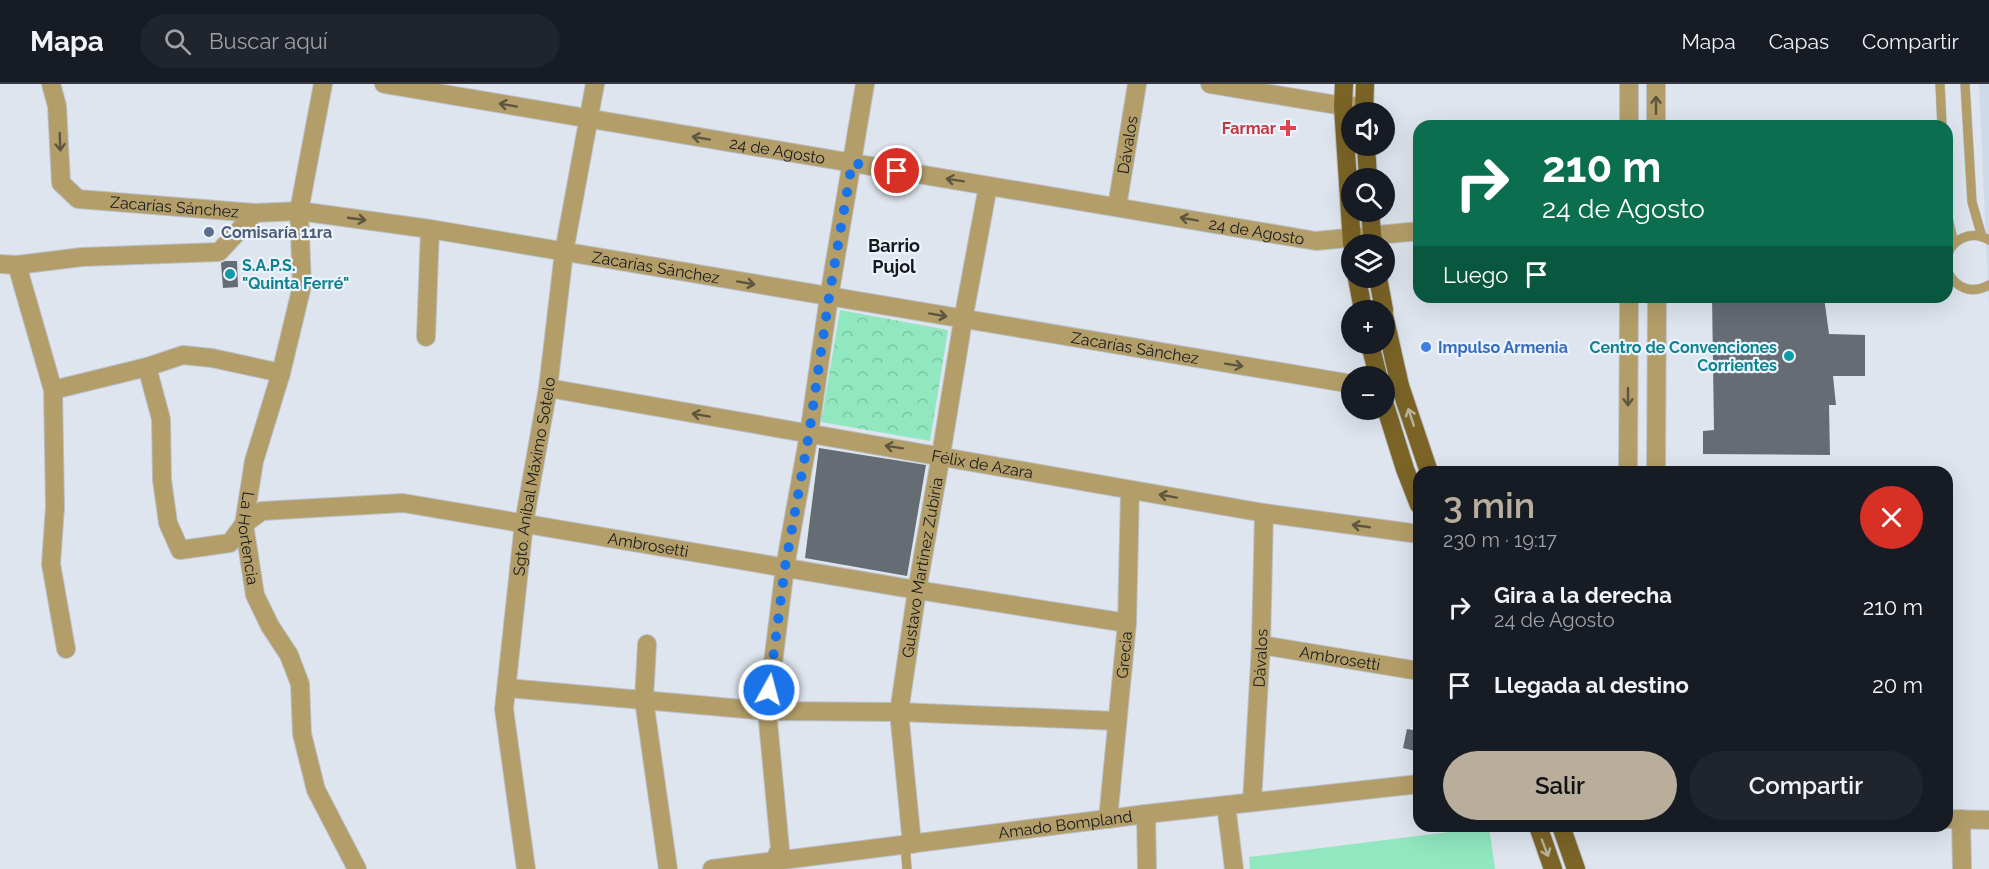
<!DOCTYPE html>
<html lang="es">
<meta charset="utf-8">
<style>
body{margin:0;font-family:Raleway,sans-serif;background:#20242c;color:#f1f3f6;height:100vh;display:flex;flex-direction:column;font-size:22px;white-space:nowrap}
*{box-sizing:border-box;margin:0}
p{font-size:20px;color:#9ea1a6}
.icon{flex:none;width:33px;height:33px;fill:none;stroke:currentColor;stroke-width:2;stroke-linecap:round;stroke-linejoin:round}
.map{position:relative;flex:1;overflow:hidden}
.side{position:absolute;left:1413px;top:382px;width:540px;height:366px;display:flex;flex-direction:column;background:#171b24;border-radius:18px;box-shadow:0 6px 24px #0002}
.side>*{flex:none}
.hud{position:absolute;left:1413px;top:36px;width:540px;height:183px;border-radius:18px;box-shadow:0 6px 24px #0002;background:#0b6e4f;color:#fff;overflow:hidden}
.fabs{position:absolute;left:1341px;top:18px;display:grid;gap:12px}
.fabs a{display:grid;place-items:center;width:54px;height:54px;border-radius:50%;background:#171b24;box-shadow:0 6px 24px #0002;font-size:30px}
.pin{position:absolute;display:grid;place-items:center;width:51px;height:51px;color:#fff;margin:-26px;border:3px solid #fff;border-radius:50%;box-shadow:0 2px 6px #0007}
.me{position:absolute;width:66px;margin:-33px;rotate:7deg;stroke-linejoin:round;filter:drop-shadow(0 0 4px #0008)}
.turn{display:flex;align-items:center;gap:21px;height:126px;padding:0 30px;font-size:27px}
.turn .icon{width:78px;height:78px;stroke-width:2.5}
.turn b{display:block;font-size:42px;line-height:51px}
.then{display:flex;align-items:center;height:57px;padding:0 30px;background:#0003;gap:12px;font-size:22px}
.round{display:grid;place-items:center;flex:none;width:63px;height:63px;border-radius:32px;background:#20242c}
.overview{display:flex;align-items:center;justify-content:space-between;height:102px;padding:0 30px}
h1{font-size:36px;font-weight:600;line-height:45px;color:#b9ae9b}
.action{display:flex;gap:12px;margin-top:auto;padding:12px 30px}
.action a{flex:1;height:69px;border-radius:36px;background:#b9ae9b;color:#111;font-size:24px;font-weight:600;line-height:69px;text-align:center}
.action a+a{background:#20242c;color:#f1f3f6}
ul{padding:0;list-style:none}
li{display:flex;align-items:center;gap:18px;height:78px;padding:0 30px}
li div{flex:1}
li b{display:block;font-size:22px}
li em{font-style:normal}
header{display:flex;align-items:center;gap:36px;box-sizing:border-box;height:84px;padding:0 30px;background:#171b24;border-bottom:2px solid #363941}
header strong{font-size:28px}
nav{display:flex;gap:33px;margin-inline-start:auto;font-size:21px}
.search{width:420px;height:54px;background:#20242c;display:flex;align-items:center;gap:15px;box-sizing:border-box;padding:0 21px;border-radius:33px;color:#9ea1a6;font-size:22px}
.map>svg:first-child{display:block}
.built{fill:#cedae9}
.park{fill:url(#park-crowns)}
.pitch{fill:#90e7c0}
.building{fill:#666c74}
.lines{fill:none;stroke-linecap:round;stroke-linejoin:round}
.service-casing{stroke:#bac0c8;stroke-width:10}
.minor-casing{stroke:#bac0c8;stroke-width:20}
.tertiary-casing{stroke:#bac0c8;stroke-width:20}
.primary-casing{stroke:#bac0c8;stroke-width:20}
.service{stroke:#b39e69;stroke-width:9}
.minor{stroke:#b39e69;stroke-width:18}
.tertiary{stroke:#b39e69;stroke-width:18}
.primary{stroke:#7b6426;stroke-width:18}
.oneway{stroke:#5d553f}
.oneway2{stroke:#b9b39c}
.route{stroke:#1a73e8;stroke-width:10;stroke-dasharray:0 18}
.health-dot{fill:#e0444e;stroke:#ecf3fc;stroke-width:2}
.service-dot{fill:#5c6f8a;stroke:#ecf3fc;stroke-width:2}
.culture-dot{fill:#0f9aa8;stroke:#ecf3fc;stroke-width:2}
.shop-dot{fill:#3f7fe0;stroke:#ecf3fc;stroke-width:2}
.labels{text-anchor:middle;stroke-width:4.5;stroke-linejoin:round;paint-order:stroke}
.health-label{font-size:16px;font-weight:bold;fill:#be3a42;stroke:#ecf3fc;text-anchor:end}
.street-label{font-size:16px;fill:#17191c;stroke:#ecf3fc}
.service-label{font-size:16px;font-weight:bold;fill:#4e5e75;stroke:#ecf3fc;text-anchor:start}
.culture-label{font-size:16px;font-weight:bold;fill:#0d838f;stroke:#ecf3fc;text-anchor:start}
.shop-label{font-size:16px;font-weight:bold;fill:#366cbe;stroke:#ecf3fc;text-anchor:start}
.neighbourhood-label{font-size:18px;font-weight:bold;fill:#17191c;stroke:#ecf3fc}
</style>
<header>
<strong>Mapa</strong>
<div class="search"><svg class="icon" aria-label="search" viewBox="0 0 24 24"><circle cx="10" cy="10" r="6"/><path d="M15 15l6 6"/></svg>Buscar aquí</div>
<nav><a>Mapa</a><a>Capas</a><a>Compartir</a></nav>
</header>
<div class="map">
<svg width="1989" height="785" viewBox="0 0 1989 785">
<defs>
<pattern id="park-crowns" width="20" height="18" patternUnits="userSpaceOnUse" patternTransform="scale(1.5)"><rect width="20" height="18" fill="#90e7c0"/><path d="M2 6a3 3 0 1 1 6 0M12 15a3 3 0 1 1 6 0" fill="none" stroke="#7bc6a4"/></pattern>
</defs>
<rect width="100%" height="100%" fill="#dee5ee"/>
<path class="built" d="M1979,0H1989V225Z"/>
<path class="park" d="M840,226L948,246L930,357L821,338Z"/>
<path class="pitch" d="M1489,743L1495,785H1250L1249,773Z"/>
<path class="building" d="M225,177H237L238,203L223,204L221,179Z
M1712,213H1824L1829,250L1865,251V292H1833L1836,321H1829L1830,371L1703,370V347L1714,346Z
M819,364L926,381L907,492L805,474Z
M1407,645L1419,647V668L1403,664Z"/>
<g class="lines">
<defs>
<path id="service" d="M1940,0L1942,42
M1965,0L1972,118L1982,153
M1947,130L1954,160
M1947,173C1952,154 1972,146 1989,156
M1947,186C1955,204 1971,211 1989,201
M905,761L907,785"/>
<g id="minor">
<path id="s1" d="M51,0L57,22L61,99L78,115L255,129L299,127L430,145L1352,300"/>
<path id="s2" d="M323,0L299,127L302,202L281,289L254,377L244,440L255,511L270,542L289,571L300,600L302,650L316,706L357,785"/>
<path id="s3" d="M384,0L1316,157L1419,147"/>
<path d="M1210,0L1343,22H1364"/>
<path id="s4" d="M1117,123L1137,0"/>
<path d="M0,180L17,181L82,173L219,168L255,129"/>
<path d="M17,181L53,306L55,423L51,480L66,565"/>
<path d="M426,253L430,145"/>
<path id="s5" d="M147,283L161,335L162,396L168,439L180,466L230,459L244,440L262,427L403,419L917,506L1127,539"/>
<path id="s6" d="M548,304L1264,429L1419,450"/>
<path d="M1384,304L1400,302"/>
<path d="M53,306L147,283L183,271L212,274L281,289"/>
<path d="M647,560L644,616L668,785"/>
<path id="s7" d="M1261,561L1419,587"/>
<path d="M507,604L767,627L899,628L1117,637"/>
<path id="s8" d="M1252,718L1261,561L1264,429"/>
<path d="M1226,721L1234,785"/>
<path d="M1146,730L1147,785"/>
<path id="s9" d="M1108,735L1127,539L1130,406"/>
<path d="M1947,735L1989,736"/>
<path d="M1961,735L1962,785"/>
<path id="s10" d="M912,760L899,628L917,506L941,371L963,236L988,102"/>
<path id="s11" d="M526,785L504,625L524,439L548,304L564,168L595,0"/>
<path id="s12" d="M712,785L1146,730L1419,700"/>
<path d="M774,785V777L780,765L767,627L785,483L809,350L829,213L865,0"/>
</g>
<path id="tertiary" d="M1629,0V42
M1656,0V42
M1628,388L1629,213
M1656,388L1657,213"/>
<path id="primary" d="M1344,0L1343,22L1352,160
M1364,28L1365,0
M1366,62L1368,94
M1370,128L1373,160
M1357,194L1363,226
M1378,194L1384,226
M1384,231L1400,302L1429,388
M1370,260L1378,292
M1384,318L1405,385L1419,421
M1538,742L1553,785
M1561,742L1576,785"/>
</defs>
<use href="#service" class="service-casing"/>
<use href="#minor" class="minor-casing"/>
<use href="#tertiary" class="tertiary-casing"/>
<use href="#primary" class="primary-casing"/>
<use href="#service" class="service"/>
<use href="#minor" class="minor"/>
<use href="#tertiary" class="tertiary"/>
<use href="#primary" class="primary"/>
</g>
<defs><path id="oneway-shaft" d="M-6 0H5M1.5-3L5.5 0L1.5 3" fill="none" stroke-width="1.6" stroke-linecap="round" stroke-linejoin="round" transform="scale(1.5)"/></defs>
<g class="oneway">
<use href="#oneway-shaft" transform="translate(508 21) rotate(-170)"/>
<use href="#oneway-shaft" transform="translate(1656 21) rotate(-90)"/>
<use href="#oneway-shaft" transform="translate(701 54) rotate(-170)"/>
<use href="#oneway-shaft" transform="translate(60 58) rotate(88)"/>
<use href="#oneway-shaft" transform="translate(955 96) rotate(-171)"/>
<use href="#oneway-shaft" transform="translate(357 135) rotate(8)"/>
<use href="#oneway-shaft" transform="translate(1189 135) rotate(-170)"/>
<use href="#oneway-shaft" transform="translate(746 199) rotate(10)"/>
<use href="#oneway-shaft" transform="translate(938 231) rotate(10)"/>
<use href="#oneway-shaft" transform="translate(1234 281) rotate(9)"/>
<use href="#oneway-shaft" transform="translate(1628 313) rotate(90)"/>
<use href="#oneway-shaft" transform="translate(701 331) rotate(-170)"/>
<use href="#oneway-shaft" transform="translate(894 363) rotate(-171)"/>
<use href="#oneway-shaft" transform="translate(1168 412) rotate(-170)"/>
<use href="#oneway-shaft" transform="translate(1361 442) rotate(-172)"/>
</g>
<g class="oneway2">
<use href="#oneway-shaft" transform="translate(1411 333) rotate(-108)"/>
<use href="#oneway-shaft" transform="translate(1545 764) rotate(69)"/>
</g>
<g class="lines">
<path class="route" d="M769,606L785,483L809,350L829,213L852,79L897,87"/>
</g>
<path class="health-dot" d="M1285 35h6v6h6v6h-6v6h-6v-6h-6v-6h6z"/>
<circle class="service-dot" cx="209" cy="148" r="6"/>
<g class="culture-dot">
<circle cx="230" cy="190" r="6"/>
<circle cx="1789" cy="272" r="6"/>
</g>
<circle class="shop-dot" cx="1426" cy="263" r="6"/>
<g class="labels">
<g class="health-label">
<text x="1276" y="50">Farmar</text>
</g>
<g class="street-label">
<text dy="6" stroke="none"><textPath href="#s4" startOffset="63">Dávalos</textPath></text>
<text dy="6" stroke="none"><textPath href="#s3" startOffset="399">24 de Agosto</textPath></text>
<text dy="6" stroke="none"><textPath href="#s1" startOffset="220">Zacarías Sánchez</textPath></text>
<text dy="6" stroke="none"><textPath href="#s3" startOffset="885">24 de Agosto</textPath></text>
<text dy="6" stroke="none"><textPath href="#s1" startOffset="706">Zacarías Sánchez</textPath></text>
<text dy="6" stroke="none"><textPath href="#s1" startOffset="1192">Zacarías Sánchez</textPath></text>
<text dy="6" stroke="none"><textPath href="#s6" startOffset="441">Félix de Azara</textPath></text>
<text dy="6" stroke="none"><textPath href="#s11" startOffset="396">Sgto. Aníbal Máximo Sotelo</textPath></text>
<text dy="6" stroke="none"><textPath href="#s2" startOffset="464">La Hortencia</textPath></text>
<text dy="6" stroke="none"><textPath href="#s5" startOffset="674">Ambrosetti</textPath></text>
<text dy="6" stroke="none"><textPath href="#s10" startOffset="279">Gustavo Martínez Zubiria</textPath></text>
<text dy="6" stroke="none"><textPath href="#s9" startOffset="165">Grecia</textPath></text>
<text dy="6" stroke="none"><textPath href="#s8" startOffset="144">Dávalos</textPath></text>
<text dy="6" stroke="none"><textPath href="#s7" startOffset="80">Ambrosetti</textPath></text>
<text dy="6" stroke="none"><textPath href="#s12" startOffset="356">Amado Bompland</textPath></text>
</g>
<g class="service-label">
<text x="221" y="154">Comisaría 11ra</text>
</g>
<g class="culture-label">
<text x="242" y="187">S.A.P.S.<tspan x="242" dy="18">"Quinta Ferré"</tspan></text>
<text x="1777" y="269" text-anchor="end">Centro de Convenciones<tspan x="1777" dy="18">Corrientes</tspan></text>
</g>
<g class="shop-label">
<text x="1438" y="269">Impulso Armenia</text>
</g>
<g class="neighbourhood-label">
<text x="894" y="168">Barrio<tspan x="894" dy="21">Pujol</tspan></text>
</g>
</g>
</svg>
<div class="fabs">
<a><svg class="icon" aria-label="sound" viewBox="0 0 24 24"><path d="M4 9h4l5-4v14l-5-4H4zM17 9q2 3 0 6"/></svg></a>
<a><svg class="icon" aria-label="search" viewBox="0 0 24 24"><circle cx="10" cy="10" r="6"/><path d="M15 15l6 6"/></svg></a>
<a><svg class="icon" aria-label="layers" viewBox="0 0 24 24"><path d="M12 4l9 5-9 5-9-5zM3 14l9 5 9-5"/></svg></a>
<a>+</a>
<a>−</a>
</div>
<div class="pin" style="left:897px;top:87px;background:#d93025"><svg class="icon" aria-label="arrive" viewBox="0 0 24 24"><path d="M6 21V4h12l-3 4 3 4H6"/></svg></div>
<svg class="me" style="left:769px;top:606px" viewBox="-20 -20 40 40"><circle r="17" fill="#1a73e8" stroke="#fff" stroke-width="3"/><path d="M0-11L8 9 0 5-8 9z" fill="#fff"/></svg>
<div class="hud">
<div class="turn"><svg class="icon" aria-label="right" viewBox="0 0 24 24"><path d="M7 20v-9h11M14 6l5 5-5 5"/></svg><div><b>210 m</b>24 de Agosto</div></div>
<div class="then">Luego<svg class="icon" aria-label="arrive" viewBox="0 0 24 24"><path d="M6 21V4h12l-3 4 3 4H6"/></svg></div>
</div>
<section class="side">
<div class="overview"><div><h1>3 min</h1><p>230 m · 19:17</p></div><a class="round" style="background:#d93025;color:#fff"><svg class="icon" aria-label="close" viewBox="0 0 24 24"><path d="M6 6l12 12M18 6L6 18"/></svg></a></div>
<ul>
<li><svg class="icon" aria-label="right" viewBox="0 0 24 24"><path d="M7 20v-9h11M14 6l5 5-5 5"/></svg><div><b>Gira a la derecha</b><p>24 de Agosto</p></div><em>210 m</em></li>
<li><svg class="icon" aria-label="arrive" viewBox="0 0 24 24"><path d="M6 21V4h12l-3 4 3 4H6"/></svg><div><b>Llegada al destino</b></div><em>20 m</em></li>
</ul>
<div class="action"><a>Salir</a><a>Compartir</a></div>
</section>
</div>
